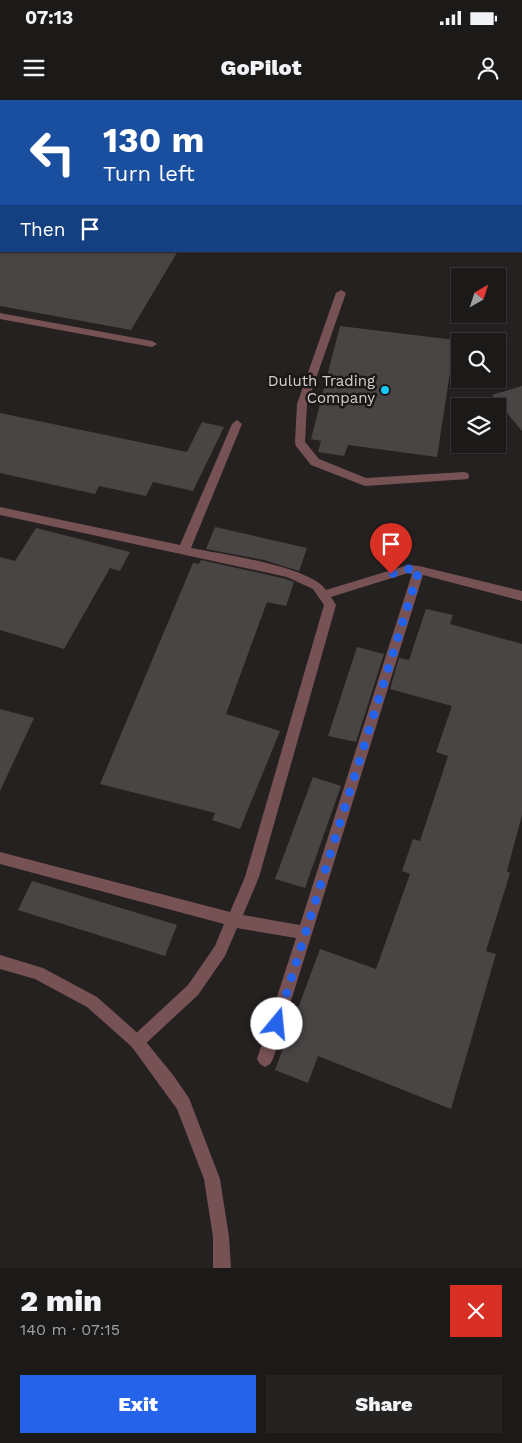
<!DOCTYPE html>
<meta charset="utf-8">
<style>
body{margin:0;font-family:"Work Sans",sans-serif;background:#252222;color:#f1f3f6;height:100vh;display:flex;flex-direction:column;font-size:19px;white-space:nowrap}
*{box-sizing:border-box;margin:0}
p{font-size:16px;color:#a0a0a2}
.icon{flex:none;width:28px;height:28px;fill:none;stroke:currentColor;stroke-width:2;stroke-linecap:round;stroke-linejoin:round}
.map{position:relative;height:1168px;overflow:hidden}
.panel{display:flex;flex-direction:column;background:#1c1919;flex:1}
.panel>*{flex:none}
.guide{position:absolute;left:0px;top:0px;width:522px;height:152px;box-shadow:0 1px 4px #0004,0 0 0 1px #3a3838;background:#1a4fa0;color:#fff;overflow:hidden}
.needle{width:32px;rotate:39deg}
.buttons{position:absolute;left:451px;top:168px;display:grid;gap:10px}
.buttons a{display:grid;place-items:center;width:55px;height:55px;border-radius:0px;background:#1c1919;box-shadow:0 1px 4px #0004,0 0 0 1px #3a3838;font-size:25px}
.pin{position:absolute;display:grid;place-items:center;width:42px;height:42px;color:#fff;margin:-51px -21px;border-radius:50% 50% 50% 0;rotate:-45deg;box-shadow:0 0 5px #0007}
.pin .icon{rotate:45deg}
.me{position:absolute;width:55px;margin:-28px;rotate:17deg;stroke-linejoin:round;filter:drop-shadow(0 0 4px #0008)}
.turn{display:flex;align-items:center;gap:18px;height:105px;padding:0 20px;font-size:22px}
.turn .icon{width:65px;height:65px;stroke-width:2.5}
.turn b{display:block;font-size:35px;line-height:42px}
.then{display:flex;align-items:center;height:48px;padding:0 20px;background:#0003;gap:10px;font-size:19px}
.round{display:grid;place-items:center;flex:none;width:52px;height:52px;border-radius:0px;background:#252222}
.overview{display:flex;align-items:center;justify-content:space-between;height:85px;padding:0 20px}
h1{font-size:30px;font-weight:800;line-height:38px}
.button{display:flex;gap:10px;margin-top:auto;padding:10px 20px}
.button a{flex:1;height:58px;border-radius:0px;background:#2563eb;color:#fff;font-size:20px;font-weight:800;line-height:58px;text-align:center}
.button a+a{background:#252222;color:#f1f3f6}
.status{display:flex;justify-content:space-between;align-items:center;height:35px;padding:0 25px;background:#1c1919;direction:ltr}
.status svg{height:14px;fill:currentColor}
header{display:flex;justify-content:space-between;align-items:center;height:65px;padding:0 20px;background:#1c1919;font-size:22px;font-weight:800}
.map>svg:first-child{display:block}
.building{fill:#4a4545}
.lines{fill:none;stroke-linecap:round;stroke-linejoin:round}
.lane{fill:#775255;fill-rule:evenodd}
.street{fill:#775255;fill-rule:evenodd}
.highway{fill:#ed939c;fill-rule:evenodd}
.route{stroke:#2563eb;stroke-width:9;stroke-dasharray:0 16.2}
.poi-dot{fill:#13cafb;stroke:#1c1818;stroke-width:2}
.labels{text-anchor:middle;stroke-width:5;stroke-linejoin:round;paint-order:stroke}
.poi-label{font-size:15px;fill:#d4d0d0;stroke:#1c1818;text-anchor:end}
</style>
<div class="status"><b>07:13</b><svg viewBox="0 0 49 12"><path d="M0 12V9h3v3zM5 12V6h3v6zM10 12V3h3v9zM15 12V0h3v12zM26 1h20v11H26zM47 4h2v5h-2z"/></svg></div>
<header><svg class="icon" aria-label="menu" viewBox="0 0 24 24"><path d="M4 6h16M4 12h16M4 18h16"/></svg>GoPilot<svg class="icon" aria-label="person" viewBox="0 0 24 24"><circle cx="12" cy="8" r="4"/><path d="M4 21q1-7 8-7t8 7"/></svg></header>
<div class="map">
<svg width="522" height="1168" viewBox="0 0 522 1168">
<rect width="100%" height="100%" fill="#262121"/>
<path class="building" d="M0,151H178L131,230L0,206Z
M340,226L455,240L437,357L348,345L344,356L318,352L321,341L311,339Z
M522,286V331L492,295Z
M0,313L187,352L202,322L224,327L193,391L153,382L146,396L99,386L95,394L0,373Z
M215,427L307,448L299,471L264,460L206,449Z
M36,428L130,452L120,471L110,468L64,549L0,530V457L15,461Z
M201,460L286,479L294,482L286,506L267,502L226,614L280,631L240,729L212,720L215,713L100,684L193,463L199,464Z
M426,509L453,515L450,524L522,544V715L507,771L510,773L486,851L496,854L451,1009L318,956L308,983L275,970L320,849L376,869L410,774L402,771L413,739L420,741L448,656L436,652L452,606L390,589L399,558L409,560Z
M357,547L384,554L356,642L328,636Z
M0,609L34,618L0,691Z
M313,677L341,686L305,788L275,779Z
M32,781L177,825L165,856L18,810Z"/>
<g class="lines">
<path class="lane" d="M521,80H522V86H521Z
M341,190L346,193L307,304L305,342L319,359L366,378L464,372L468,373L469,376L468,379L365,386L311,365L296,346L295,343L297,304L336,193Z
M0,213L152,241L157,244L152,247L0,219Z
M237,320L242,324L191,448C221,454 309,466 326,490L408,465L419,466L522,491V501L423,475L273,959L270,964L265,967L260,964L257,959L296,838L237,828L225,856L198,895L142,947L137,950L132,947L129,942L132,937L188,885L215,846L224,824L0,764V752L230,812L245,777L324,505L313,489L287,477L0,415V407L180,445L232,324ZM408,473L412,474L300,825L243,815L259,777L336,505L331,497Z"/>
<path class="street" d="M0,855L43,868L97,897L142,937L173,975L189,998L220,1079L229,1137L231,1168H213V1137L204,1079L177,1009L161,987L132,947L87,907L35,879L0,869Z"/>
<path class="highway" d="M93,0H108L109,1H94Z
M162,0H174L175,1H163Z
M521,61H522V67H521Z"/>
</g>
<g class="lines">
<path class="route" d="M277,924L419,470L408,469L391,474"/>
</g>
<circle class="poi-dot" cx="385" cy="290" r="5"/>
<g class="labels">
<g class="poi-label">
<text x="375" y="286">Duluth Trading<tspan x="375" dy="17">Company</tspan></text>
</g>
</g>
</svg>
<div class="buttons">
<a><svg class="needle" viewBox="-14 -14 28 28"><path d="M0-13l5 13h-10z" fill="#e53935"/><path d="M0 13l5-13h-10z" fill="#a0a0a2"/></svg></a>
<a><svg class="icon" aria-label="search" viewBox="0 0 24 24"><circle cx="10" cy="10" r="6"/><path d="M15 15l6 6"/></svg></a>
<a><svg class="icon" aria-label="layers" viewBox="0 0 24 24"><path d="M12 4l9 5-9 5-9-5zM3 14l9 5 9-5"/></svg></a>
</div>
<div class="pin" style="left:391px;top:474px;background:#d93025"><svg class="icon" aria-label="arrive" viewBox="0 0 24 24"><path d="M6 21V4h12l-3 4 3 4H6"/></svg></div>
<svg class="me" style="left:277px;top:924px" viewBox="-20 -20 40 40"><circle r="19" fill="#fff"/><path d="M0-13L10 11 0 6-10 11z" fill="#2563eb"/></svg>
<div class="guide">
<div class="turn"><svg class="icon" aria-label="left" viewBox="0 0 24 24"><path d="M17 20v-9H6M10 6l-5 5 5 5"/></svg><div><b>130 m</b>Turn left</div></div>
<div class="then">Then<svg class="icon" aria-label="arrive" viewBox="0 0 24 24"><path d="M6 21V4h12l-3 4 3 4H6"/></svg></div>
</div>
</div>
<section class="panel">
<div class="overview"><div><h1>2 min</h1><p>140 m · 07:15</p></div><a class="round" style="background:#d93025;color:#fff"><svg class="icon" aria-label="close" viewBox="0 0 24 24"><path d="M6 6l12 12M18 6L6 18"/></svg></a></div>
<div class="button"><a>Exit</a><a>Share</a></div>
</section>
